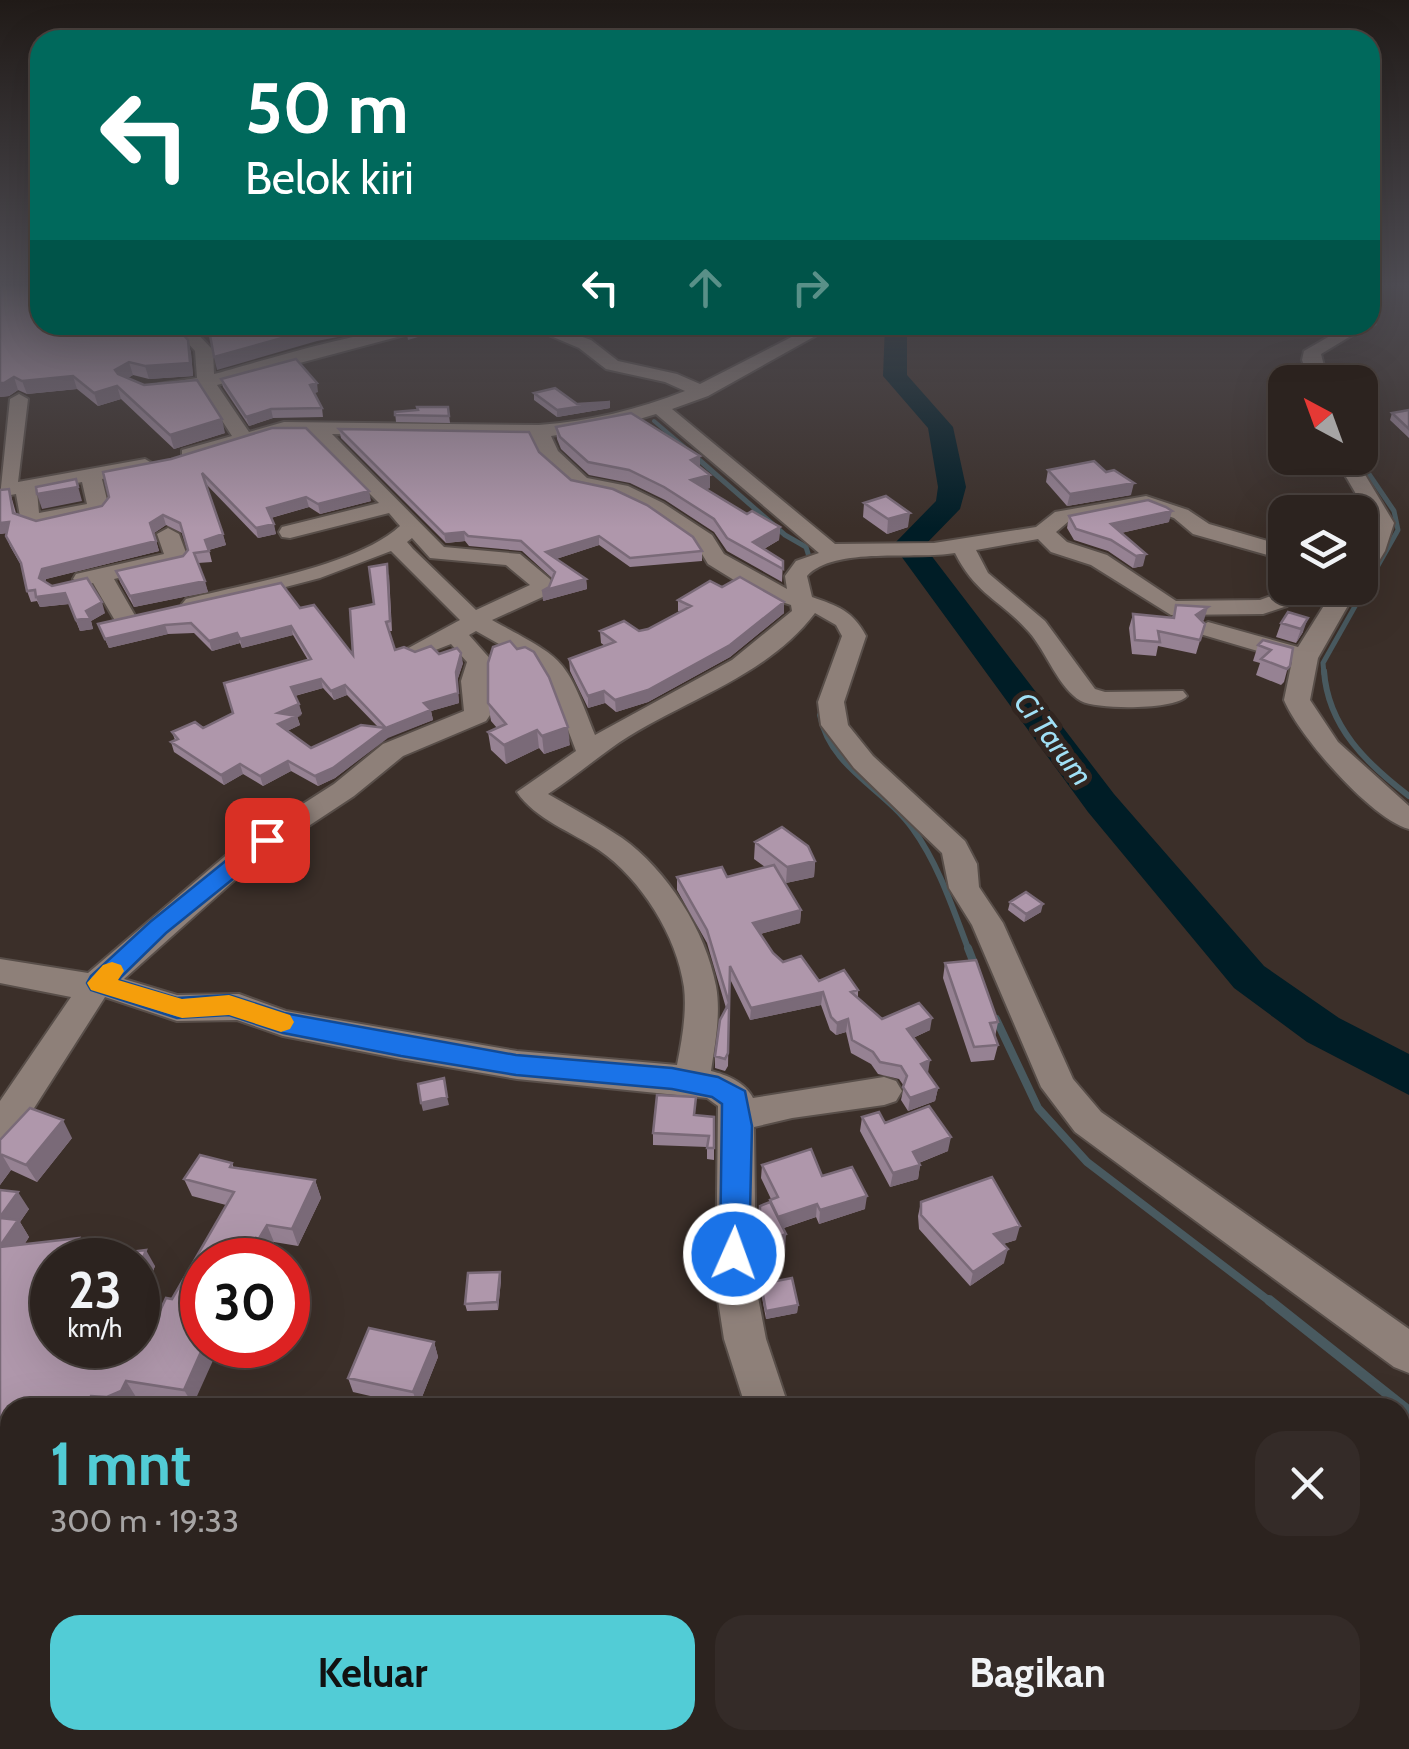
<!DOCTYPE html>
<html lang="id">
<meta charset="utf-8">
<style>
body{margin:0;font-family:Cabin,sans-serif;background:#342b28;color:#f1f3f6;height:100vh;display:flex;flex-direction:column;font-size:38px;white-space:nowrap}
*{box-sizing:border-box;margin:0}
p{font-size:32px;color:#a6a4a4}
.icon{flex:none;width:55px;height:55px;fill:none;stroke:currentColor;stroke-width:2;stroke-linecap:round;stroke-linejoin:round}
.map{position:relative;flex:1;overflow:hidden}
.drawer{position:absolute;left:0px;top:1398px;width:1410px;height:352px;display:flex;flex-direction:column;background:#2c231f;border-radius:30px 30px 0 0;box-shadow:0 10px 40px #0002,0 0 0 2px #48403d}
.drawer>*{flex:none}
.guide{position:absolute;left:30px;top:30px;width:1350px;height:305px;border-radius:30px;box-shadow:0 10px 40px #0002,0 0 0 2px #48403d;background:#00695c;color:#fff;overflow:hidden}
.needle{width:65px;rotate:319deg}
.tools{position:absolute;left:1268px;top:365px;display:grid;gap:20px}
.tools a{display:grid;place-items:center;width:110px;height:110px;border-radius:20px;background:#2c231f;box-shadow:0 10px 40px #0002,0 0 0 2px #48403d;font-size:50px}
.speed{position:absolute;left:30px;top:1238px;display:flex;gap:20px;font-size:50px;font-weight:700;text-align:center}
.speed>*{display:grid;place-content:center;width:130px;height:130px;border-radius:50%;background:#2c231f;box-shadow:0 10px 40px #0002,0 0 0 2px #48403d;line-height:1}
.speed small{font-size:25px;font-weight:400}
.speed .limit{border:15px solid #d22;background:#fff;color:#111}
.pin{position:absolute;display:grid;place-items:center;width:85px;height:85px;color:#fff;margin:-42px;border-radius:20px;box-shadow:0 5px 15px #0006}
.me{position:absolute;width:110px;margin:-55px;rotate:2deg;stroke-linejoin:round;filter:drop-shadow(0 0 8px #0008)}
.turn{display:flex;align-items:center;gap:35px;height:210px;padding:0 50px;font-size:45px}
.turn .icon{width:130px;height:130px;stroke-width:2.5}
.turn b{display:block;font-size:70px;line-height:85px}
.lanes{display:flex;align-items:center;height:95px;padding:0 50px;background:#0003;justify-content:center;gap:50px;direction:ltr}
.lanes .off{opacity:.35}
.round{display:grid;place-items:center;flex:none;width:105px;height:105px;border-radius:30px;background:#342b28}
.headline{display:flex;align-items:center;justify-content:space-between;height:170px;padding:0 50px}
h1{font-size:60px;font-weight:700;line-height:75px;color:#52ccd6}
.primary-button{display:flex;gap:20px;margin-top:auto;padding:20px 50px}
.primary-button a{flex:1;height:115px;border-radius:30px;background:#52ccd6;color:#111;font-size:40px;font-weight:700;line-height:115px;text-align:center}
.primary-button a+a{background:#342b28;color:#f1f3f6}
.map>svg:first-child{display:block}
.lines{fill:none;stroke-linecap:round;stroke-linejoin:round}
.stream-far4{stroke:#495a60;stroke-width:4}
.stream-far3{stroke:#495a60;stroke-width:5}
.stream-far2{stroke:#495a60;stroke-width:6}
.stream-far1{stroke:#495a60;stroke-width:8}
.stream{stroke:#495a60;stroke-width:10}
.river{fill:#001d26;fill-rule:evenodd}
.minor-casing{stroke:#584e49;stroke-width:4}
.minor{fill:#8e8079;fill-rule:evenodd}
.wall{fill:#968293;fill-rule:evenodd}
.shaded-wall{fill:#7a6a78}
.building{fill:#af97ab;stroke:#7a6a78;stroke-width:2.5}
.route{fill:#1a73e8;stroke:#114b97;stroke-width:2.5}
.slow{fill:#f59e0b}
.labels{text-anchor:middle;stroke-width:10;stroke-linejoin:round;paint-order:stroke}
.water-label{font-size:30px;font-style:italic;fill:#a0dff5;stroke:#312520}
</style>
<div class="map">
<svg width="1409" height="1749" viewBox="0 0 1409 1749">
<rect width="100%" height="100%" fill="#3b2f29"/>
<g class="lines">
<path class="stream-far4" d="M1351,335L1375,324L1370,319
M654,421L688,450"/>
<path class="stream-far3" d="M697,458L785,535L806,547L811,563
M1324,674L1323,663L1398,530L1394,511L1358,458"/>
<path class="stream-far2" d="M1324,671C1328,727 1367,764 1409,796
M820,715C830,768 884,788 913,829C939,865 953,909 969,951"/>
<path class="stream-far1" d="M968,948L975,966
M996,1019L1038,1108L1087,1162L1272,1303"/>
<path class="stream" d="M1269,1300L1409,1411"/>
<path class="river" d="M885,325H907V375L953,427L966,487L960,509L924,546L1114,794L1264,966L1339,1018L1409,1054V1095L1307,1042L1234,988L1088,812L893,545L936,501L938,487L928,428L883,376Z"/>
<defs>
<path id="minor" d="M172,325H189L213,350L214,374C246,366 393,319 412,333L217,385L249,432L284,422L539,425C590,421 637,410 685,391L665,382L606,369L579,348L525,325H549L591,340L618,361L677,374L700,384L815,325H835L708,396L672,409L835,544L934,543L1036,527L1055,512L1146,496L1188,510L1209,524L1285,546V560L1193,534L1174,518L1145,508L1069,521L1056,532L1067,542L1107,555L1176,601L1260,600L1271,596L1282,583L1285,588H1301L1287,606L1263,614L1171,615L1091,565L1051,552L1038,539L976,550L988,573L1045,621L1095,689L1105,692L1183,691L1187,696C1175,710 1098,710 1081,701C1059,689 1046,651 1029,632C1001,600 977,596 955,553C916,560 834,546 807,576L812,597C838,606 853,611 866,636L844,702L848,725L873,756L965,841L977,864L979,887L1003,923L1073,1079L1101,1112L1409,1329V1373L1394,1367L1075,1132L1041,1087L972,925L949,888L942,853L854,768L821,725L818,702L842,636L836,625L815,613C763,681 677,701 610,749C589,764 570,780 548,794C572,808 598,822 622,838C667,870 706,931 716,986C721,1013 715,1044 711,1071C727,1075 745,1082 753,1098L884,1077L896,1081L902,1091L896,1101L884,1105L792,1118L754,1127L756,1287L766,1339L789,1408H746L724,1339L716,1287L718,1106L707,1098L517,1079L401,1059L283,1036L237,1020L177,1021L105,997L13,1141L0,1145V1101L71,997L0,983V959L88,973L237,846L334,784L383,744L464,711L461,681L467,662L451,644L415,658L403,651L460,620L391,551L320,578L194,611L186,609L182,604L186,599C244,584 357,566 400,526L389,513L290,538L282,537L279,532L282,527L379,503L310,434H285L189,460L182,458V450L232,436L201,388L159,394L150,389L159,384L197,378L195,351ZM656,414L819,553L796,561L785,576L787,589L724,554L712,535L663,503L628,486L587,478L558,451L551,436L616,426ZM332,434L532,437L542,458L574,487L615,495L649,511L696,544L708,564L755,593L791,605L792,611L732,660L595,735C564,655 566,661 492,620L547,595L553,584L550,579L520,554L444,547ZM412,538L430,558L506,565L530,585L476,610L413,549L407,542ZM476,631L538,666L554,693L576,751L517,792C535,819 572,832 599,850C641,879 677,936 684,987C687,1012 682,1040 677,1065L517,1051L286,1011L239,994L177,995L124,979L257,860L354,796L403,756L486,721L490,715L487,681L492,661L469,635Z
M1349,325H1369L1321,354L1328,382H1310L1302,360L1304,351Z
M19,394L28,399L18,482L145,459L155,465L152,469L102,479L109,508L105,512L41,527L21,522L16,494L0,497L10,399ZM82,482L87,504L39,513L37,491Z
M1335,458H1355L1394,523L1385,551L1368,579L1360,581V557L1373,523Z
M168,528L179,534L188,558L185,563L114,579L137,619L125,626L117,624L93,583L84,586L73,579L76,574L164,554L157,534Z
M1335,588H1358L1318,658L1310,700L1338,742L1409,806V829C1371,819 1299,736 1284,700L1292,661L1200,634L1196,629L1208,622L1298,647Z
M747,1740H799V1749H747Z"/>
</defs>
<use href="#minor" class="minor-casing"/>
<use href="#minor" class="minor"/>
</g>
<path class="wall" d="M0,283L40,325H90L71,331L188,340L191,353L193,376L149,379L133,375L128,378L225,433L174,449L121,399L98,406L77,389L27,394L18,390L9,396L0,397Z
M221,379L318,392L314,393L322,408L323,417L273,418L249,426L223,387Z
M534,393L577,404L610,402V408L557,417L534,400Z
M448,407L450,423L396,422L395,412Z
M1409,410V438L1390,420L1392,413Z
M556,427L700,456V467L710,488L706,489L747,514L780,527L779,540L764,549L783,561L782,582L727,551L714,532L665,500L630,483L589,475L561,449L557,439Z
M339,429L539,452L571,480L702,551V561L630,567L599,545L556,559L586,579L587,589L543,601L553,579L522,551L469,546L465,541L446,543L341,438Z
M171,459L371,501L320,514L309,507L271,518L276,534L258,538L206,484L226,545L209,550L212,562L198,563L208,592L134,607L120,582L116,571L183,556L188,550L182,533L166,525L154,533L159,551L46,579L45,582L52,586L105,613L91,621L93,629L80,631L69,604L40,607L37,601L31,602L27,591L22,567L10,546L6,536L7,533L0,534L9,489L16,513L36,521L102,506Z
M1048,470L1131,495L1067,506L1046,482Z
M864,503L908,527L887,534L863,517Z
M1069,516L1169,522L1121,533L1143,566L1133,568L1108,551L1074,540L1067,528Z
M389,574L392,631H389L395,650L439,654L463,663L457,681L459,703L431,711L433,720L388,737L335,778L318,786L291,771L263,786L243,774L224,785L174,752L171,742L175,740L172,732L203,728L233,713L308,660L293,635L242,648L240,643L212,651L194,633L168,634L109,648L98,624L300,608L353,655ZM323,688L334,700L347,695L378,727L311,748L287,731L300,725L297,716L302,714L295,696Z
M722,587L784,602V613L730,657L648,702L616,712L605,703L588,708L570,671L569,659L605,646L601,643L600,631H639L648,629L680,612L678,611V600Z
M1176,605L1204,620L1202,621L1205,624L1196,654L1158,646L1156,656L1132,654L1129,628L1133,614L1172,618Z
M1288,612L1303,632L1296,643L1276,637L1281,623Z
M1258,645L1293,648L1284,682L1281,685L1256,675L1260,663L1253,661Z
M488,703L570,745L544,754L539,748L506,764L491,750L488,732L497,728L491,721Z
M755,842L815,861L814,877L786,883L784,882L801,910L800,923L760,934L773,953L783,962L819,981L858,990V997L882,1019L930,1030L913,1038L927,1073L938,1088L935,1101L908,1111L901,1100L904,1086L899,1079L878,1074L871,1064L851,1053L846,1032L836,1035L830,1030L821,1005L750,1020L730,979L728,1066L725,1071L715,1068V1056L726,1008L707,943L677,890V877H727L765,867L754,859Z
M1010,902L1041,912L1024,922L1008,910Z
M945,963L998,1022L995,1037L998,1045L994,1060L971,1062L943,978Z
M695,1115L714,1117V1160L707,1159V1147L653,1145V1133Z
M862,1117L885,1123L948,1151L919,1163L920,1165L918,1179L890,1187L860,1131Z
M72,1138L37,1182L11,1170L0,1185V1140Z
M232,1163L234,1168L315,1180L321,1198L298,1246L274,1242L202,1260L193,1405L136,1397L129,1408H10V1594L7,1603L10,1647L0,1651V1190L29,1209L20,1222L29,1237L24,1245L84,1248L107,1241L111,1248L126,1252L155,1266L140,1304L138,1314L158,1315L172,1299L226,1205L192,1196L184,1179Z
M762,1165L822,1176L865,1209L819,1224L816,1217L784,1228L785,1250L759,1259L760,1206L770,1202L771,1199L761,1178Z
M921,1202L1016,1240L1003,1244L1004,1263L970,1286L919,1229L918,1216Z
M500,1272L501,1280L498,1310L467,1311L465,1304Z
M761,1284L798,1305L797,1313L766,1319L761,1292Z
M434,1342L438,1357L418,1407L353,1392L348,1378Z
M802,1740H934L892,1749H803Z
M955,1740H1021L1024,1749H957Z"/>
<path class="shaded-wall" d="M60,325H90L67,332Z
M200,325H244L201,332Z
M334,325H400L317,341L217,370L214,357L314,329Z
M415,325H437L438,331L408,340L406,328Z
M188,340L191,353L193,376L149,379L145,366Z
M129,362L133,375L119,383L115,370Z
M73,376L77,389L27,394L22,381Z
M14,377L18,390L9,396L0,397V383Z
M317,383L318,392L312,393L310,385Z
M117,386L121,399L98,406L94,393Z
M610,402V408L557,417V410Z
M271,409L273,418L249,426L246,417Z
M222,419L225,433L174,449L170,435Z
M700,456V469L691,460Z
M710,475V488L691,493V480Z
M76,479L82,501L42,509L37,494Z
M1134,483L1131,495L1067,506L1070,494Z
M369,491L371,501L320,514L318,504Z
M306,497L309,507L270,518L267,508Z
M1172,511L1169,522L1108,536L1111,524Z
M910,513L908,527L887,534L888,519Z
M163,515L166,525L154,533L150,523Z
M9,522L13,532L0,534V523Z
M274,524L276,534L258,538L256,528Z
M780,527L779,540L755,554L753,542Z
M464,532L465,541L446,543L444,534Z
M223,534L226,545L208,550L205,540Z
M599,536V545L547,562L546,552Z
M156,541L159,551L46,579L43,588L39,578L42,569Z
M1146,554L1143,566L1133,568L1136,556Z
M586,579L587,589L543,601L542,591Z
M205,581L208,592L134,607L130,596Z
M65,593L69,604L40,607L36,597Z
M102,602L105,613L91,621L93,629L80,631L76,620L86,611Z
M784,602V613L730,657L648,702L616,712L615,700Z
M1208,607L1204,620L1192,628L1196,615Z
M1308,618L1303,632L1296,643L1301,629Z
M165,625L168,634L109,648L105,639Z
M291,626L293,635L242,648L240,639Z
M237,633L240,643L212,651L209,641Z
M461,653L463,663L457,681L459,703L431,711L433,720L388,738L386,728L424,703L456,672Z
M321,679L323,688L294,696L291,687Z
M345,685L347,695L334,700L331,691Z
M604,691L605,703L588,708V696Z
M299,704L302,714L297,716L300,725L281,734L278,724V713Z
M568,727L570,745L544,754L542,736Z
M386,728L388,738L335,778L318,786L315,776Z
M537,730L539,748L506,764L504,745Z
M288,761L291,771L263,786L260,776Z
M240,764L243,774L224,785L221,775Z
M815,861L814,877L786,883L787,867Z
M1043,904L1041,912L1024,922L1026,914Z
M801,910L800,923L753,936V923Z
M823,992L821,1005L750,1020L751,1008Z
M932,1018L930,1030L904,1042L907,1029Z
M848,1019L846,1032L836,1035L837,1023Z
M930,1060L928,1073L919,1077L921,1064Z
M938,1088L935,1101L908,1111L910,1098Z
M447,1097L449,1105L423,1111L421,1103Z
M63,1120L72,1138L37,1182L26,1165Z
M951,1137L948,1151L911,1166L913,1152Z
M1,1153L11,1170L0,1185V1154Z
M920,1165L918,1179L890,1187L893,1173Z
M315,1180L321,1198L298,1246L292,1229Z
M18,1192L29,1209L20,1222L29,1237L11,1264L0,1248V1217Z
M867,1196L865,1209L819,1224L820,1210Z
M817,1204L816,1217L777,1230L778,1217Z
M267,1225L274,1242L263,1260H246Z
M1020,1226L1016,1240L990,1248L994,1234Z
M786,1234L785,1250L759,1259L760,1244Z
M79,1238L89,1255L72,1251Z
M1008,1249L1004,1263L970,1286L973,1272Z
M146,1250L155,1266L140,1304L138,1319V1271Z
M500,1272L501,1280L498,1310L497,1302Z
M798,1305L797,1313L766,1319V1311Z
M434,1342L438,1357L418,1407L413,1392Z
M204,1345H220L193,1405L184,1390Z
M126,1381L136,1397L131,1407L115,1408L107,1397Z
M91,1396L99,1408H85Z
M5,1552L10,1557V1594L7,1603L10,1647L0,1651V1568Z"/>
<path class="building" d="M0,283L36,287L40,283V325H61L73,332L98,325H175L188,340L190,363L145,366L129,362L115,370L118,374L144,385L197,380L222,419L170,435L117,386L94,393L73,376L22,381L14,377L4,383H0Z
M273,325H334L314,329L214,357L210,335Z
M296,359L317,383L310,385L322,408L271,409L246,417L221,379Z
M555,388L577,404L610,402L557,410L534,393Z
M417,407H448L449,416L395,415V412L418,410Z
M1409,410V429L1392,413Z
M631,413L700,456L691,460L710,475L691,480L747,514L752,511L780,527L753,542L783,561V569L727,538L714,519L664,487L629,470L588,462L560,437L556,427Z
M272,428H306L369,491L318,504L306,497L267,508L274,524L256,528L202,473L223,534L205,540L209,551L194,553L205,581L130,596L116,571L183,556L188,550L180,523L163,515L150,523L156,541L42,569L39,578L52,586L87,578L102,602L86,611L90,618L76,620L65,593L36,597L35,590L27,591L21,563L6,536L9,522L0,523V490L9,489L13,513L36,521L102,506L109,497L103,472L171,459Z
M339,429L529,432L539,452L571,480L613,489L647,505L693,537L702,551L630,558L599,536L546,552L586,579L542,591L549,587L555,572L521,541L468,536L464,532L444,534Z
M1094,461L1106,472L1114,470L1134,483L1070,494L1048,470Z
M76,479L78,487L37,494L36,487Z
M886,496L910,513L888,519L864,503Z
M1148,500L1166,507L1172,511L1111,524L1146,554L1136,556L1111,540L1076,529L1069,516Z
M387,564L390,621L386,622L395,650L404,647L415,652L431,646L439,654L457,648L461,653L456,672L458,693L424,703L431,710L386,728L345,685L331,691L321,679L291,687L299,704L278,713L297,716L278,724L311,748L361,725L386,728L333,768L315,776L288,761L260,776L240,764L221,775L171,742L178,739L172,732L195,722L203,728L233,713L224,683L311,659L291,626L240,639L237,633L209,641L191,623L165,625L105,639L98,624L281,583L300,608L314,605L353,655L350,609L374,604L369,567Z
M740,577L784,602L730,645L648,690L615,700L604,691L588,696L569,659L615,642L600,631L624,621L639,631L648,629L691,606L678,600L710,581L722,587Z
M1176,605L1208,607L1196,615L1205,624L1200,640L1158,631L1160,642L1135,640L1133,614L1174,618Z
M1288,612L1308,618L1301,629L1281,623Z
M1263,640L1293,648L1290,666L1287,669L1261,659L1271,650L1258,645Z
M510,641L517,649L525,647L534,652L549,677L568,727L542,736L537,730L504,745L488,732L506,724L488,703V663L493,647Z
M782,827L808,846L815,861L787,867L755,842Z
M774,865L801,910L753,923L773,953L783,962L801,956L819,981L844,970L858,990L851,992L882,1019L919,1003L932,1018L907,1029L930,1060L921,1064L938,1088L910,1098L903,1087L907,1076L901,1066L880,1062L873,1052L852,1040L848,1019L837,1023L831,1017L823,992L751,1008L730,966L728,1053L725,1059L715,1056L720,1020L729,1003L707,930L677,877L722,867L727,877Z
M1026,892L1043,904L1026,914L1010,902Z
M976,960L998,1022L990,1023L998,1045L974,1047L945,963Z
M444,1078L447,1097L421,1103L418,1084Z
M657,1095L696,1097L694,1115L714,1117V1148H707L709,1136L653,1133Z
M929,1106L951,1137L913,1152L920,1165L893,1173L862,1117L879,1112L885,1123Z
M30,1108L63,1120L26,1165L0,1154V1140Z
M811,1149L822,1176L852,1167L867,1196L820,1210L817,1204L778,1217L770,1200L778,1197L762,1165Z
M200,1155L232,1163L230,1167L315,1180L292,1229L267,1225L246,1260H202L204,1345L184,1390L126,1381L121,1391L107,1397L91,1396L85,1408H10V1552H5L0,1568V1247L79,1238L72,1251L107,1241L104,1248H124L122,1253L146,1250L138,1271V1260H52V1345H138V1314L158,1315L166,1298L172,1299L234,1192L184,1179Z
M992,1177L1020,1226L994,1234L1008,1249L973,1272L921,1215V1202Z
M0,1190L18,1192L0,1217Z
M770,1202L786,1234L760,1244V1206Z
M0,1218L18,1220L0,1246Z
M500,1272L497,1302L465,1304L468,1273Z
M792,1278L798,1305L766,1311L761,1284Z
M369,1328L434,1342L413,1392L348,1378Z
M603,1740H634L652,1744L651,1749H601Z
M805,1740H890L881,1742L882,1749H825L824,1746L806,1749Z
M963,1740H1021L1024,1749H965Z"/>
<linearGradient id="sky" x2="0" y2="1"><stop stop-color="#201a17"/><stop offset="0.54" stop-color="#4f4d54"/><stop offset="1" stop-color="#4f4d54" stop-opacity="0"/></linearGradient>
<rect width="1409" height="528" fill="url(#sky)"/>
<path class="route" d="M267,832L275,834L278,840L275,845L166,933L118,980L177,998L229,995L284,1013L516,1055L672,1068L718,1077L745,1091L752,1126L749,1254L745,1264L734,1268L724,1264L720,1254L722,1104L712,1097L672,1089L516,1075L401,1056L283,1033L229,1015L177,1018L91,990L87,983L91,976L150,922L259,834Z"/>
<path class="slow" d="M112,962L121,965L124,971L118,980L182,999L229,995L290,1015L294,1022L290,1029L281,1032L229,1015L182,1018L91,990L87,983L103,965Z"/>
<g class="labels">
<g class="water-label">
<text transform="translate(1053 739) rotate(53)" y="10">Ci Tarum</text>
</g>
</g>
</svg>
<div class="tools">
<a><svg class="needle" viewBox="-14 -14 28 28"><path d="M0-13l5 13h-10z" fill="#e53935"/><path d="M0 13l5-13h-10z" fill="#a6a4a4"/></svg></a>
<a><svg class="icon" aria-label="layers" viewBox="0 0 24 24"><path d="M12 4l9 5-9 5-9-5zM3 14l9 5 9-5"/></svg></a>
</div>
<div class="speed"><div>23<small>km/h</small></div><div class="limit">30</div></div>
<div class="pin" style="left:267px;top:840px;background:#d93025"><svg class="icon" aria-label="arrive" viewBox="0 0 24 24"><path d="M6 21V4h12l-3 4 3 4H6"/></svg></div>
<svg class="me" style="left:734px;top:1254px" viewBox="-20 -20 40 40"><circle r="17" fill="#1a73e8" stroke="#fff" stroke-width="3"/><path d="M0-11L8 9 0 5-8 9z" fill="#fff"/></svg>
<div class="guide">
<div class="turn"><svg class="icon" aria-label="left" viewBox="0 0 24 24"><path d="M17 20v-9H6M10 6l-5 5 5 5"/></svg><div><b>50 m</b>Belok kiri</div></div>
<div class="lanes"><svg class="icon" aria-label="left" viewBox="0 0 24 24"><path d="M17 20v-9H6M10 6l-5 5 5 5"/></svg><svg class="icon off" aria-label="ahead" viewBox="0 0 24 24"><path d="M12 20V5M6 11l6-6 6 6"/></svg><svg class="icon off" aria-label="right" viewBox="0 0 24 24"><path d="M7 20v-9h11M14 6l5 5-5 5"/></svg></div>
</div>
<section class="drawer">
<div class="headline"><div><h1>1 mnt</h1><p>300 m · 19:33</p></div><a class="round"><svg class="icon" aria-label="close" viewBox="0 0 24 24"><path d="M6 6l12 12M18 6L6 18"/></svg></a></div>
<div class="primary-button"><a>Keluar</a><a>Bagikan</a></div>
</section>
</div>
